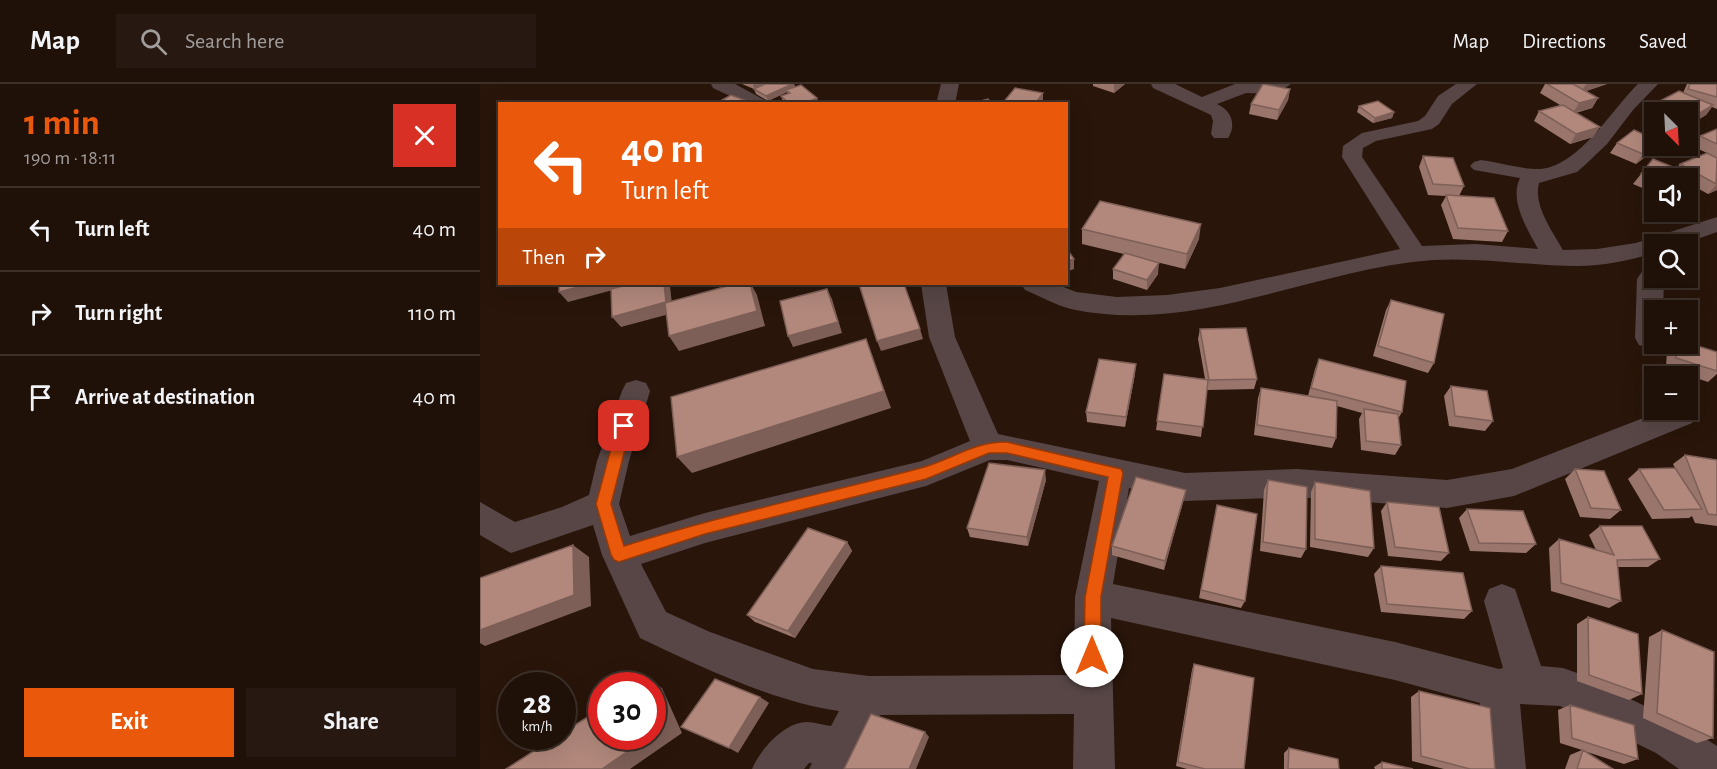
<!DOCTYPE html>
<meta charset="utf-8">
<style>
body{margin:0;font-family:"Alegreya Sans",sans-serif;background:#271912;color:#f1f3f6;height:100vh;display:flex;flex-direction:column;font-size:22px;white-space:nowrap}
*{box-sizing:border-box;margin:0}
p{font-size:20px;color:#a19d9c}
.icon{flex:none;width:33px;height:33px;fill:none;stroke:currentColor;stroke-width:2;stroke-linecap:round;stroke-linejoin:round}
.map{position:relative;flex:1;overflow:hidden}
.details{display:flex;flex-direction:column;background:#1f1008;width:480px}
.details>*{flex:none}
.top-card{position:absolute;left:18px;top:18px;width:570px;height:183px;border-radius:0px;box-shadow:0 6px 24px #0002,0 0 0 2px #3c3029;background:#ea580c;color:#fff;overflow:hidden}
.needle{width:39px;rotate:156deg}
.controls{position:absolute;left:1164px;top:18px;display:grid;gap:12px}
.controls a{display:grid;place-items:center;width:54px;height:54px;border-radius:0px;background:#1f1008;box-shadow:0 6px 24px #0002,0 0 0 2px #3c3029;font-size:30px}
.speed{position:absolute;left:18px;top:588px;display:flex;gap:12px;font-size:30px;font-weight:700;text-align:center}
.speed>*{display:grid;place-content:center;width:78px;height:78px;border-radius:50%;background:#1f1008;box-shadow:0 6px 24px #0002,0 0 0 2px #3c3029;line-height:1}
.speed small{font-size:15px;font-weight:400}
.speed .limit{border:9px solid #d22;background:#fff;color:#111}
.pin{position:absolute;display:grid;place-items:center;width:51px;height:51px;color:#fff;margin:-26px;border-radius:12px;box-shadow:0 3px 9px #0006}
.me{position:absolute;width:66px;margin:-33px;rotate:0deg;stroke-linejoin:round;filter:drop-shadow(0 0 4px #0008)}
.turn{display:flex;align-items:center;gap:21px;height:126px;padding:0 24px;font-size:27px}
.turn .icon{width:78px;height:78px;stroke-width:2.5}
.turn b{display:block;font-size:42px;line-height:51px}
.then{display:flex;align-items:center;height:57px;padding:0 24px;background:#0003;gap:12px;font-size:22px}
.round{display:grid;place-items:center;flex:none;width:63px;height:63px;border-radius:0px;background:#271912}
.headline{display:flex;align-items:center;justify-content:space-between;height:102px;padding:0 24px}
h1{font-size:36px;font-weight:600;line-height:45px;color:#ea580c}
.primary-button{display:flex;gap:12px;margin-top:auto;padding:12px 24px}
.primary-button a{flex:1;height:69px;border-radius:0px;background:#ea580c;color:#fff;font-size:24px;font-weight:600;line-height:69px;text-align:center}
.primary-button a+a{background:#271912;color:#f1f3f6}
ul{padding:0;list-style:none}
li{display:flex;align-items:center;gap:18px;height:84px;padding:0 24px;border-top:2px solid #3c3029}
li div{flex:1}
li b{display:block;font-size:22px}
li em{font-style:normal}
header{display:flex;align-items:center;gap:36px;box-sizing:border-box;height:84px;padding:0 30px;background:#1f1008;border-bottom:2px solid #3c3029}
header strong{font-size:28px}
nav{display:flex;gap:33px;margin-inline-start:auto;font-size:21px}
.search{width:420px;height:54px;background:#271912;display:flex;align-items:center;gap:15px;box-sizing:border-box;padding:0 21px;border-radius:0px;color:#a19d9c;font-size:22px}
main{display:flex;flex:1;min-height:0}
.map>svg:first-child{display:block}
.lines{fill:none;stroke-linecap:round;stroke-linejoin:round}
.minor{fill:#584646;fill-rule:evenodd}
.wall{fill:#99756b}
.shaded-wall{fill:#7d5f57}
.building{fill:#b2887c;stroke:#7d5f57;stroke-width:1.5}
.route{fill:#ea580c;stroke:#983908;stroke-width:1.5}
</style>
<header>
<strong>Map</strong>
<div class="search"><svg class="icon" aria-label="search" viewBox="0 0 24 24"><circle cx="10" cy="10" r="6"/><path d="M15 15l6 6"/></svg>Search here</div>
<nav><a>Map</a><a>Directions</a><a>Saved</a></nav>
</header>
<main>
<section class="details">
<div class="headline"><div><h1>1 min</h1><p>190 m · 18:11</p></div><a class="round" style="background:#d93025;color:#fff"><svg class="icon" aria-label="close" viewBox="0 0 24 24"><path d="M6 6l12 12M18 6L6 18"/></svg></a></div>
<ul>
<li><svg class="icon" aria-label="left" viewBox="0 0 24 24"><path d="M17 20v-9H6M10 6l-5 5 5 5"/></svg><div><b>Turn left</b></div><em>40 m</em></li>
<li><svg class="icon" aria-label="right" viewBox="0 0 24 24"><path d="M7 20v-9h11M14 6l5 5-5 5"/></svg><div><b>Turn right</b></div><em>110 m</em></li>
<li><svg class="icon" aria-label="arrive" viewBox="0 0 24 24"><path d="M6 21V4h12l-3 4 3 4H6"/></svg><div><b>Arrive at destination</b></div><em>40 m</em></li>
</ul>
<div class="primary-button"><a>Exit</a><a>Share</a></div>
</section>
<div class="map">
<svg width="1237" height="685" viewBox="0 0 1237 685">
<rect width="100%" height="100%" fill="#29150a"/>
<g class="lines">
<path class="minor" d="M231,0H255L292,20H267L233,4Z
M461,0H479L475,20H456Z
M671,0H695L722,13L755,0H811L795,10L766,9L737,20C751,26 757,41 748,54H734L731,50L733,37L731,31L673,4Z
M976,0H997L972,20L959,40L952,45L896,57L883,64L882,73L942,162L996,160L1058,165C1047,144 1029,117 1040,94L994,86L990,82L994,78L1001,76C1019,78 1043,86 1061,85C1100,81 1132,25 1158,0H1178L1153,26L1127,60L1105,81L1097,88L1059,99C1053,121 1072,147 1083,166L1117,165L1156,159L1237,133V148L1203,160H1174V169C1150,176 1124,182 1098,182C1050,182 1002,173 953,176C832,185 715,252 591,225C575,221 560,212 545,206L541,200H576L596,208L637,213L687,211L740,204L920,165L862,73L863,62L882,49L938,37L945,32L958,12Z
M1174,181V194H1184L1183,226H1174V260H1179L1169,264L1159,261L1155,254L1157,195L1165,183Z
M441,200H466L475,253L518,350L705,389L817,385L967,396L1032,385L1184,326H1208V321L1212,323L1217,331L1212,339L1034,412L967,424L817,413L705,417L649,404L633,500L915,558L1019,585L1023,584L1004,517L1009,505L1022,500L1035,505L1061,582L1083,584L1097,589L1204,641L1237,662V685H1199L1176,669L1080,622L1040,620L1046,685H1004L1000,619L915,596L631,534L635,685H593L594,630L400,631L372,685H329L332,679H329L324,685H272C280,666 304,638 327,638C335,638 343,641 351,642L359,627C294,618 219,582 160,554L122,471L113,441L31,469L0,451V418L35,438L82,423L109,411L117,377L142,307L146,299L156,296L166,299L170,307L149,377L139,420L150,452L225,429L442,377L490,357L449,253ZM510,376H527L619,397L595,513L594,591L389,592L333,585L230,548L186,528L161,480L225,459L446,402Z"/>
</g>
<path class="wall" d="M262,0H314L315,3L339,20H304L301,12L308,10L307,8L288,17L276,10L274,5Z
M613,0H645L634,9L613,2Z
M1065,0H1127L1106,7L1118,14L1112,24L1096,29L1113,53L1090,60L1054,37L1059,27L1080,21L1060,9Z
M1207,0H1237V25L1232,23L1226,31L1212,39L1217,41L1208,53V28H1176L1173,27L1180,17L1203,9Z
M810,5L808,16L797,36L769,30L771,20Z
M879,22L914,28L912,34L893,39L877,28Z
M1237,45V106L1228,110L1208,99V94H1199L1193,91L1174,94V109L1153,100L1161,90L1197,84L1200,80L1227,69L1212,62L1220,52Z
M1174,49V62H1177L1173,67L1156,80L1130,69L1137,59L1171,53Z
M1182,62H1197L1192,66Z
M943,72L984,102L979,112L1028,147L1022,158L973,155L961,121L966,112L948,111L939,83Z
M602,145L719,155L705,185L668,176L678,190L667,206L633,195V185L644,170L602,160Z
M911,216L954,279L948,289L893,272L906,226Z
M720,245L777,295L774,305L727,306L721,353L676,346L684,290L725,295L718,255Z
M1193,260H1208L1237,268V290L1228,298L1186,284L1187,266Z
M839,275L922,328L918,335L921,361L915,371L881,366L879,335L882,329L857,322L856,354L852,364L774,351L778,314L781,304L828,312L835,285Z
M655,290L645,343L607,338L606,328Z
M971,302L1013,337L1005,347L969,342L964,312Z
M1205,371L1237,376V442L1215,439L1212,432L1209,434L1172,435L1148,395L1159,385L1195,384L1193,380Z
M1095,385L1141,426L1130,435L1100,433L1085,395Z
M566,396L548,462L490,453L487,444Z
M788,396L826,465L821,474L780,467L784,406Z
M835,398L894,464L888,473L830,463L831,408Z
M706,406L684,486L632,471V462Z
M907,418L969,469L961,477L908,472L901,427Z
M737,421L765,517L761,524L719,514Z
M987,425L1056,460L1046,469L990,467L979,434Z
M1120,442L1180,475L1168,483H1138L1141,517L1129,524L1071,507L1069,464L1079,455L1116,466L1109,451Z
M367,458L372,467L315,554L275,538L267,531Z
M901,482L992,527L984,535L901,528L894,490Z
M1108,533L1162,610L1149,616L1097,597V540Z
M1182,546L1233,654L1217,659L1163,634L1169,553Z
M714,580L764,685H707L696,682L712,586Z
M939,607L1015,685H964L932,677L931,613Z
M1090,621L1158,675L1144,680L1104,667L1133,685H1085L1090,671L1102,666L1080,659L1078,626Z
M809,664L859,685H804V669Z
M902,678L933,685H895L894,683Z"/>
<path class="shaded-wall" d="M274,0H287L275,6L273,1Z
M312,0H314L316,5L306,6L307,8L288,17L286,12Z
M634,0H645L634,9Z
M1106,0H1127L1101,9Z
M810,5L808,16L797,36L799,26Z
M563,9V20H555Z
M337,14L339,20H323Z
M1118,14L1112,24L1093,29L1099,19Z
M1233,21L1226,31L1208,42L1215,32Z
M914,28L912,34L893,39L895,34Z
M1217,41L1210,51L1208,53V49Z
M1120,43L1113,53L1090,60L1096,50Z
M1174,62H1177L1173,67L1156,80L1163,70Z
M1237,100V106L1228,110Z
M721,140L719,155L705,185L707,170Z
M594,175V185L586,188V177Z
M679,179L678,190L667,206V196Z
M110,200H144V203L88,218L79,208Z
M184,200H188L190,202L193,229L141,243L132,233Z
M270,200H271L277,211L285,242L199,267L189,252Z
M347,205L352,215L362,249L313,263L308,252Z
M440,245L443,255L401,267L397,257Z
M386,255L411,324L212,389L197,373Z
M656,280L655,290L645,343L646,333Z
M565,386L566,396L548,462L547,453Z
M706,406L704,415L684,486L685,477Z
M367,458L372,467L315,554L308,547Z
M93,461L109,473L111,522L5,562L0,559V546Z
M166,595L182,604L202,649L150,685H122L170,652H172V602H169Z
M280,613L289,619L258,669L249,664Z
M445,648L449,653L436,685H429Z"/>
<path class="building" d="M285,0H312L286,12L274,5Z
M783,0L810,5L799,26L771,20Z
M1067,0H1093L1118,14L1099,19Z
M1210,0H1237V13L1208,5Z
M321,1L337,14L323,20H310L301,12L310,9L306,6Z
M535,4L563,9L555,20H522Z
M1199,7L1233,21L1215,32L1180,17Z
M251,11L272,19L235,20Z
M508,15L512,20H489Z
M898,17L914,28L895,34L879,22Z
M1083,21L1120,43L1096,50L1059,27Z
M1208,37L1217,41L1208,49Z
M1237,45V60L1220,52Z
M1154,46L1174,55V61L1163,70L1137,59Z
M1227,69L1237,74L1236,100L1200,80Z
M943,72L973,74L984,102L953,100Z
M1173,75L1198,85L1190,94L1174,95L1161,90Z
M966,111L1014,114L1028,147L978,144Z
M620,117L721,140L707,170L602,145Z
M586,164L594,175L586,177Z
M645,169L679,179L667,196L633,185Z
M79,200H110L79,208Z
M151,200H184L186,218L132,233L131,205Z
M255,200H270L277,227L189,252L185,219Z
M379,200H424L440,245L397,257Z
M347,205L358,238L308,252L300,217Z
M911,216L964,230L954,279L898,262Z
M766,244L777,295L729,296L720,245Z
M386,255L404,307L197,373L191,313Z
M1208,259L1237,268V287L1196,274L1197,260H1208Z
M619,275L656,280L646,333L606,328Z
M839,275L926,297L922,328L831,304Z
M684,290L728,296L723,343L677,337Z
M971,302L1007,307L1013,337L975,332Z
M781,304L857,317L856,354L777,341Z
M884,325L918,330L921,361L886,357Z
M1205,371L1237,376V431L1228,430Z
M509,379L565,386L547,453L487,444Z
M1195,384L1222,425L1184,426L1159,385Z
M1095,385L1124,387L1141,426L1111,424Z
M656,393L706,406L685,477L632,462Z
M788,396L827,403L826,465L783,458Z
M835,398L890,407L894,464L835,455Z
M907,418L959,423L969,469L915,463Z
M737,421L777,430L765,517L721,506Z
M987,425L1043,427L1056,460L999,459Z
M1120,442H1162L1180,475L1137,476L1141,517L1081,499L1079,455L1134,471Z
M328,444L367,458L308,547L267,531Z
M93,461L94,511L0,546V494Z
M901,482L983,489L992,527L907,520Z
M1108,533L1158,550L1162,610L1109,591Z
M1182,546L1234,568L1233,654L1177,629Z
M714,580L774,594L764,685H725L698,678Z
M166,595L169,602H156Z
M235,595L280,613L249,664L201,643Z
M939,607L1010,624L1015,685H990L941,672Z
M172,610L186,641L172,651Z
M1090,621L1154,641L1158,675L1092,654Z
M122,624V652H170L122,685H26L77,652H82V649Z
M391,630L445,648L429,685H364Z
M809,664L858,675L859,685H808Z
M1103,666L1133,685H1097Z
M902,678L933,685H902Z"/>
<path class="route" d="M144,336L151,342L131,420L144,462C242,431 342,410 441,384C471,376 495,357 527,358L641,385L643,389L621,513V572L618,578L612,580L606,578L604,572L605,513L628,393L527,369H509L446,395L225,450L139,478L134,476L131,471L116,420L137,342Z"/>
</svg>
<div class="controls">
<a><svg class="needle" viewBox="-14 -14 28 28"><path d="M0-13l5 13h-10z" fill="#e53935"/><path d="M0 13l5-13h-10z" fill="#a19d9c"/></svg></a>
<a><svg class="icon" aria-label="sound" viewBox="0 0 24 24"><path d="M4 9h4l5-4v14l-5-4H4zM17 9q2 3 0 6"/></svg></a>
<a><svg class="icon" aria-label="search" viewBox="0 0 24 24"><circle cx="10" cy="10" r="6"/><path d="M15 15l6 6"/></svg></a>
<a>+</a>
<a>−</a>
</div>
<div class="speed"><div>28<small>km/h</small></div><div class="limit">30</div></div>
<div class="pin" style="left:144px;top:342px;background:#d93025"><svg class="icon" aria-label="arrive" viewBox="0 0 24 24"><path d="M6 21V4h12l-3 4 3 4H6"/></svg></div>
<svg class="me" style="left:612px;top:572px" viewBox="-20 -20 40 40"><circle r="19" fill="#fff"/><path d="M0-13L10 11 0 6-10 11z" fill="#ea580c"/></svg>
<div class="top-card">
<div class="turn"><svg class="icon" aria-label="left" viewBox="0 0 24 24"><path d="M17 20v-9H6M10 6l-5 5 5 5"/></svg><div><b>40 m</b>Turn left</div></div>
<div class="then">Then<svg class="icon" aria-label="right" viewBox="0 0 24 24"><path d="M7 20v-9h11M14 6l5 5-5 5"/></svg></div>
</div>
</div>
</main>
